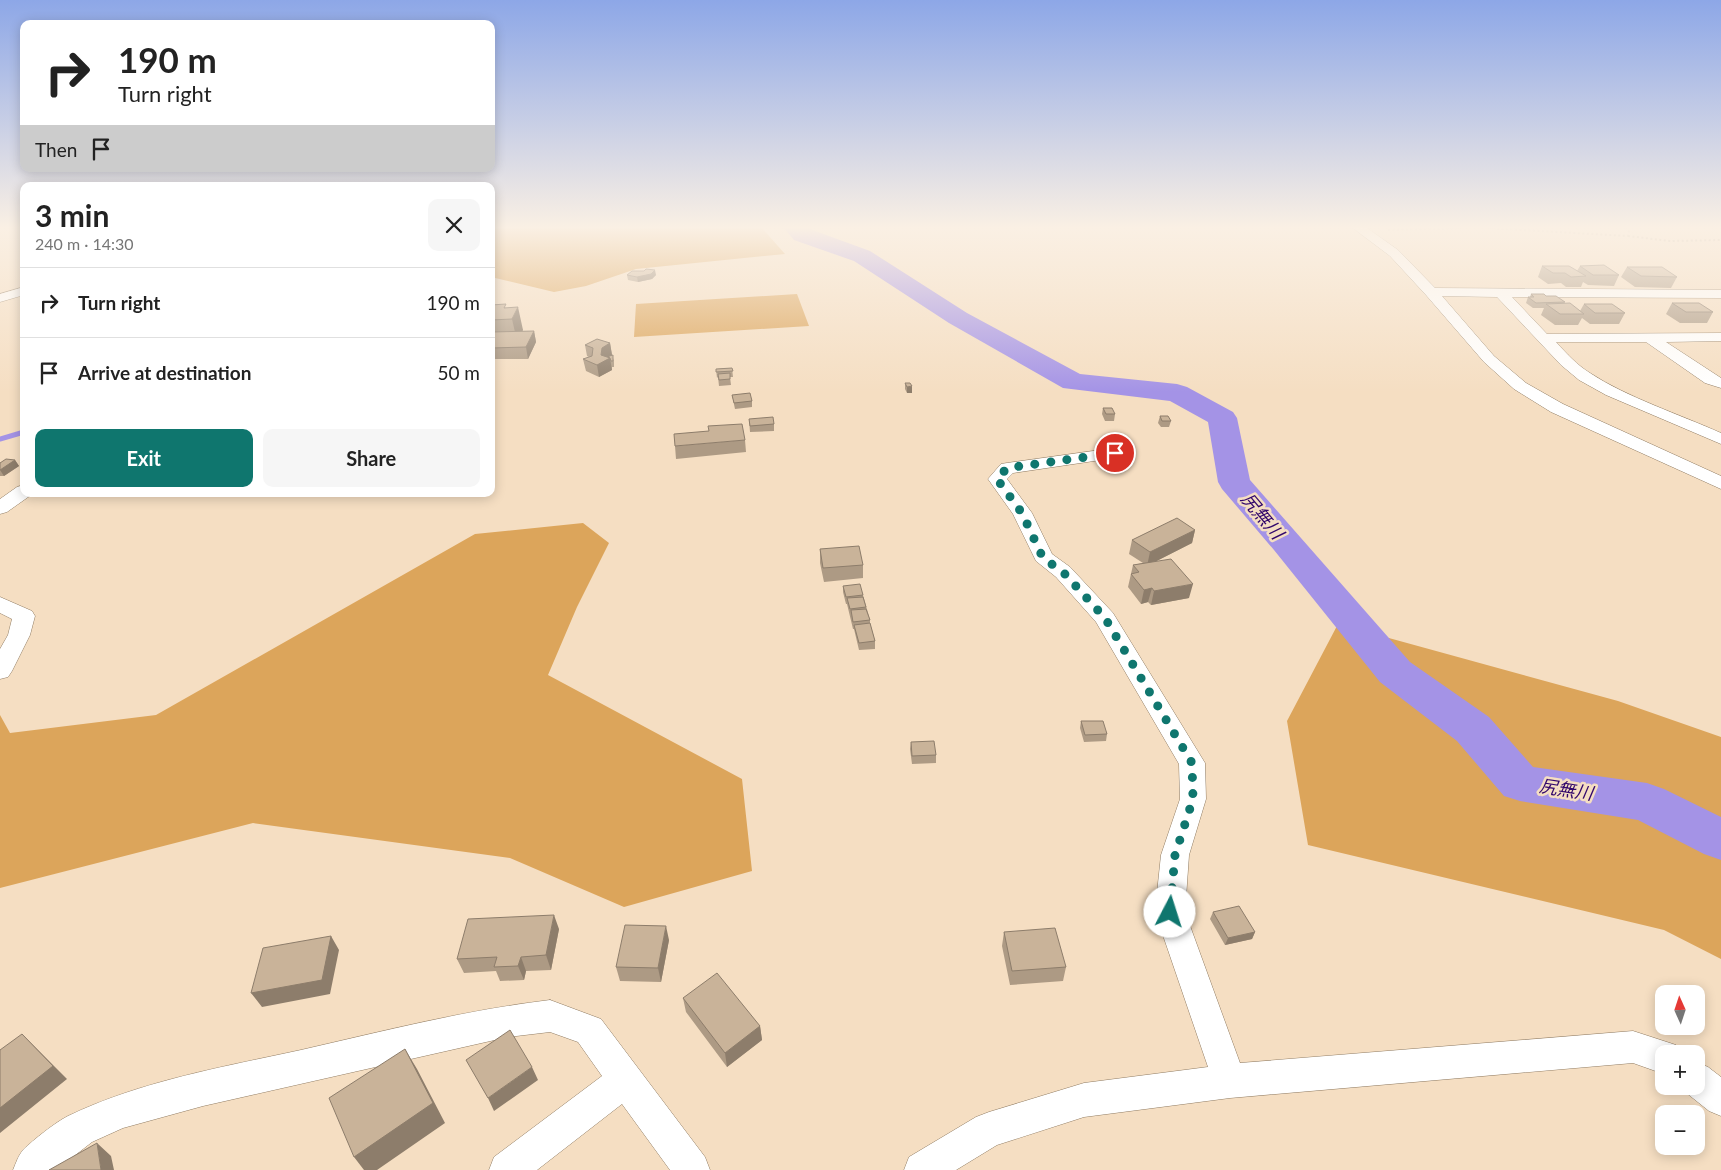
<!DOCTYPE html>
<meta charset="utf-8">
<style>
body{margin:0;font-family:Lato,"Noto Sans JP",sans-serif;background:#f6f6f6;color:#222;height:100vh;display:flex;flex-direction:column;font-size:19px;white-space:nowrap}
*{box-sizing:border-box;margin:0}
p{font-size:16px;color:#767676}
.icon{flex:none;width:28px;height:28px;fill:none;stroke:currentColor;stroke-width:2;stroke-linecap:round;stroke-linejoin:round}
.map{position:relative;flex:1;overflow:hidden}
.details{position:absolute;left:20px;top:182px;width:475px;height:315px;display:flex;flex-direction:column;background:#fff;border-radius:10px;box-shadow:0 2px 12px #0003}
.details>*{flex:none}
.top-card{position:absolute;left:20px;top:20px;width:475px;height:152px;border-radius:10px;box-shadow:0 2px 12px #0003;background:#fff;color:#222;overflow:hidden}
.needle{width:32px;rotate:357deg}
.controls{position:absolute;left:1655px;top:985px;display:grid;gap:10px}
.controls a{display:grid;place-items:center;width:50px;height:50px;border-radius:10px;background:#fff;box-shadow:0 2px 12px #0003;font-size:25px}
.pin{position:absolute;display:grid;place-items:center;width:42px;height:42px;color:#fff;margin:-21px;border:2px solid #fff;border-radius:50%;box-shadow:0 1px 5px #0007}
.me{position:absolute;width:55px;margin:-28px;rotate:5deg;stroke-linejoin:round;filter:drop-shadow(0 0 4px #0008)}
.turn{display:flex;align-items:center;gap:18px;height:105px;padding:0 15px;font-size:22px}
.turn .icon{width:65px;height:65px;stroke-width:2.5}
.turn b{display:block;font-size:35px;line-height:42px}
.then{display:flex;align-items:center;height:48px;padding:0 15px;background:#0003;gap:10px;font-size:19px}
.round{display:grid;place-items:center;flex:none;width:52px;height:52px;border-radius:10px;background:#f6f6f6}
.headline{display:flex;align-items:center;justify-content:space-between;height:85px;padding:0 15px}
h1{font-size:30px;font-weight:700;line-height:38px}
.button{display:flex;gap:10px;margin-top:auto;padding:10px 15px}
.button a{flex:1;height:58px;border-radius:10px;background:#0f766e;color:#fff;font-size:20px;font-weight:700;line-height:58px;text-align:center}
.button a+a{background:#f6f6f6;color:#222}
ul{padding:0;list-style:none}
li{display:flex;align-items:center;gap:15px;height:70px;padding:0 15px;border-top:1px solid #e0e0e0}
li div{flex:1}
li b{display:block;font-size:19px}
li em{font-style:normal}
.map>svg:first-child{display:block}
.green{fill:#dca55b}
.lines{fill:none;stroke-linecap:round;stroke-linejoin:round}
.stream{stroke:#a493e6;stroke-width:5}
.river{fill:#a493e6;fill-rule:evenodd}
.minor-casing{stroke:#907c63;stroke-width:1}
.path{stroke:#ad9b86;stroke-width:2;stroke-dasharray:2 2.5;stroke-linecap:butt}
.minor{fill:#fff;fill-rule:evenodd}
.wall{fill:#ad9a84}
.shaded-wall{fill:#8d7d6b}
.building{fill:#c9b399;stroke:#8d7d6b}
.route{stroke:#0f766e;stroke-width:9;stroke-dasharray:0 16.2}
.labels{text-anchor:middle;stroke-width:5;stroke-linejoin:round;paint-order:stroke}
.water-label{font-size:18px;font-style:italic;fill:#31066b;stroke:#f5dec2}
</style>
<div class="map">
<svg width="1721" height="1170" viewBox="0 0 1721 1170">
<rect width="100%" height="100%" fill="#f5dec2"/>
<path class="green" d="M491,228H762L785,254L636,269L586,286L554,292L491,277Z
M797,294L809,326L634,337L636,304Z
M583,523L609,543L577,607L548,675L742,779L752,871L624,907L510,858L253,823L0,888V715L10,733L156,715L475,534Z
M1338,624L1618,701L1721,737V959L1664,930L1308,845L1287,721Z"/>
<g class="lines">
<path class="stream" d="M0,439L24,432"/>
<path class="river" d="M784,228H807L870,251L967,313L1080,374L1177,384L1187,387L1233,412L1237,418L1250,480L1410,662L1489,717L1533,767L1647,783L1664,789L1721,817V860L1704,854L1638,820L1520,801L1504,796L1457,741L1380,682L1274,550L1222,489L1218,482L1208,422L1170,401L1063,388L949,323L854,261L794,240Z"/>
<defs>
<path id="minor" d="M1353,228H1367L1398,250L1435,288L1721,290V298L1512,297L1547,334L1721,333V341L1666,342L1721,378V388L1705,383L1646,342H1556C1567,354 1577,365 1590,373C1626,397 1681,415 1721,433V444L1606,395L1579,380L1561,365L1497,297L1442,296L1494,356L1526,383L1563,404L1721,476V489L1551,412L1514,389L1484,362L1426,295L1390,256Z
M24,287V295L0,302V294Z
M1115,448L1121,449L1124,453L1121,457L1013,473L1007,479L1032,513L1052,554L1070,567L1113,613L1205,763L1206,799L1189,855L1185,912L1240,1063L1633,1031L1676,1045L1679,1054H1664V1074L1633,1063L1230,1098L1084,1117L997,1145L956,1170H904L909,1157L976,1117L989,1112L1084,1083L1208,1067L1155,912L1161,855L1180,799L1179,764L1096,622L1056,577L1036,561L1013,514L988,479L1001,464L1007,463Z
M24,485V494H32L31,495L7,512L0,514V499L17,487Z
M0,597L32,611L35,616L30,635L12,671L8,677L0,679V649L8,635L12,619L0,613Z
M550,1000L601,1019L705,1157L710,1170H670L622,1104L537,1170H489L494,1157L602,1076L578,1042L550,1032L508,1037L203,1106L123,1128L92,1142L56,1170H13C16,1163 18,1156 23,1150C33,1140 56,1122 68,1116C141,1081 223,1067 301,1050C384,1031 466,1010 550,1000Z
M1696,1062L1708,1067L1721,1077V1116L1709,1111L1684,1091L1682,1086H1696Z"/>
</defs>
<use href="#minor" class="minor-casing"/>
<path class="path" d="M1488,228L1628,236L1629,230L1626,228
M1388,230L1462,228
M1628,236L1670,241L1721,240"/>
<use href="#minor" class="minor"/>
</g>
<path class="wall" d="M1542,266L1577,271L1580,266L1619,275L1614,286L1588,285L1583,282L1581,287H1566L1561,283L1548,284L1538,277Z
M1627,267L1677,277L1671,288L1635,287L1621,277Z
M627,275H656L652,279L638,282L628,280Z
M1531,294L1546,296L1565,302L1564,303L1580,311L1584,304L1625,313L1619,324H1590L1582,318L1578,325H1555L1541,315L1544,308H1533L1526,303L1528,297H1530Z
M1672,303L1713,312L1707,323H1680L1666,314Z
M491,305L507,308L523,330L522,331H534L536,342L528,359H491Z
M610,343L612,355L614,361V367H612V370L599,377L586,371L583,359L589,357L587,356L585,345Z
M732,368L733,377H730L731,385L719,386L718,377L717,378L716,369Z
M905,383L912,393H907L905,389Z
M732,395L752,401V407L735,409Z
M1103,408L1115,414L1114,421H1105L1102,414Z
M1160,416L1171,421L1169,427H1161L1158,423Z
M749,419L774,424V431L750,432Z
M745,440L746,452L676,459L675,446Z
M15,460L19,466L4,476H0V463Z
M1195,530L1192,543L1156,561L1189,598L1151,605L1148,602L1141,604L1128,587L1133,565L1143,563L1129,554L1132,540Z
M820,549L863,565V578L824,582L820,563Z
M843,586L863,595L870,620V623L875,641V649L859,650L854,629H853L847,604H846L843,592Z
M1081,721L1107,734L1106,741L1084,742L1080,728Z
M911,742L936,755V763L912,764L910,749Z
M1213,912L1255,932L1252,939L1225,945L1210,919Z
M559,929L551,970L526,971L524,980L500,981L496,971L464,973L457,959Z
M1004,932L1066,967L1063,981L1010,985L1002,946Z
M669,940L661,982L620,981L616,967Z
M683,998L760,1026L762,1040L727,1067L686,1012Z"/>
<path class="shaded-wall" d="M655,270L656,275L652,279L638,282L637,277Z
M518,307L523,330L517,341L512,319Z
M534,331L536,342L528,359L526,347Z
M610,343L612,355L610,358L612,370L599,377L597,365L601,355L602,348Z
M912,386V393H907V387Z
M15,460L19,466L4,476L0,470Z
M1195,530L1192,543L1147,566L1150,552Z
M1193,584L1189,598L1151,605L1154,591Z
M1152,588L1148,602L1141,604L1144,590Z
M554,915L559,929L551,970L546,955Z
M666,926L669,940L661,982L658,968Z
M1255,932L1252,939L1225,945L1228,938Z
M331,936L339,950L330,994L262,1007L251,993Z
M521,957L526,971L524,980L518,966Z
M760,1026L762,1040L727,1067L725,1053Z
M22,1034L67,1079L0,1133V1108Z
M405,1049L417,1069L445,1123L377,1170H364L354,1157Z
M532,1067L538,1080L494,1111L488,1098Z
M97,1143L111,1156L114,1170H101Z"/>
<path class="building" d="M1604,265L1619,275H1593L1580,266Z
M1542,266H1569L1586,276L1571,277L1565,273H1553Z
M1627,267H1662L1677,277L1641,276Z
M646,269L655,270L651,274L637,277L627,275L632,271H644Z
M1531,294H1544L1546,296H1556L1565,302L1536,303L1528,297H1534Z
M1570,303L1584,314H1560L1546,304Z
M1672,303H1699L1713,312H1686Z
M506,304L504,308L518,307L512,319L491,320V305Z
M1584,304H1612L1625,313H1595Z
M534,331L526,347L491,348V332Z
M597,339L610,343L602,348L601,355L610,358L597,365L583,359L592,356L593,348L585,345Z
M613,355V361H611L610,358H609V356Z
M732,368L733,371L716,372V369Z
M730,373V379L719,380L718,374Z
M905,383H910L912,386L907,387Z
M750,393L752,401L734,403L732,395Z
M1103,408H1112L1115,414H1106Z
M1160,416H1168L1171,421H1162Z
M773,417L774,424L750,426L749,419Z
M742,424L745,440L675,446L674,434L709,431L708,426Z
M6,459L15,460L0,470V463Z
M1177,518L1195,530L1150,552L1132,540Z
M859,546L863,565L823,568L820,549Z
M1171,559L1193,584L1154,591L1152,588L1144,590L1131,574L1139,572L1133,565Z
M860,584L863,595L846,597L843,586Z
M863,597L866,607L850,609L847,598Z
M866,609L870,620L853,622L851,610Z
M870,623L875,641L859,643L854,625Z
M1081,721H1103L1107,734L1085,735Z
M934,741L936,755L912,756L911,742Z
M1239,906L1255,932L1228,938L1213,912Z
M554,915L546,955L521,957L518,966L494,967L497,957L457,959L468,919Z
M625,925L666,926L658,968L616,967Z
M1055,928L1066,967L1012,971L1004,932Z
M331,936L322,980L251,993L263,948Z
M717,973L760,1026L725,1053L683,998Z
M510,1030L532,1067L488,1098L466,1060Z
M22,1034L53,1066L0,1108V1050Z
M405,1049L433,1103L354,1157L329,1098Z
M97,1143L101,1170H49Z"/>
<linearGradient id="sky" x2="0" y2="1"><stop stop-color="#8da7e7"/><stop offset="0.58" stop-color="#faf0e4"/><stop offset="1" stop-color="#faf0e4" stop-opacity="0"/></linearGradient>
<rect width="1721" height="392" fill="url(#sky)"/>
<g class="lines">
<path class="route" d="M1115,453L1007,468L997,479L1022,513L1043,558L1063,572L1105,618L1192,763L1193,799L1175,855L1170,912"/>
</g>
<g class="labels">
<g class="water-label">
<text transform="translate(1262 516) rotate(50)" y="6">尻無川</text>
<text transform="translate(1566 790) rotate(9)" y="6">尻無川</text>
</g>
</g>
</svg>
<div class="controls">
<a><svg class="needle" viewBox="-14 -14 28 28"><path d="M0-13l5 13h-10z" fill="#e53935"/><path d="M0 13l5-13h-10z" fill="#767676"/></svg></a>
<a>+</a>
<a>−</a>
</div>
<div class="pin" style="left:1115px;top:453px;background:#d93025"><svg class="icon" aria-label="arrive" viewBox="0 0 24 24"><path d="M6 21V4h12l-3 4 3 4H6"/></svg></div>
<svg class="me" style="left:1170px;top:912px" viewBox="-20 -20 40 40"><circle r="19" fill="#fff"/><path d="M0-13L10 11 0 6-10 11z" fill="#0f766e"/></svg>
<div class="top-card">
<div class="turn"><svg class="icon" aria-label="right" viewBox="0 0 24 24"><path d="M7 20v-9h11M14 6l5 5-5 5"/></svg><div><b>190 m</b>Turn right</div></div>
<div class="then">Then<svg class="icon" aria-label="arrive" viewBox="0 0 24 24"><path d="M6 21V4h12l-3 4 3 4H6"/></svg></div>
</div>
<section class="details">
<div class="headline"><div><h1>3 min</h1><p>240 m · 14:30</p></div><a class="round"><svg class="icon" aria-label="close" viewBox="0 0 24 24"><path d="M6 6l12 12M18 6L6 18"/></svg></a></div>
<ul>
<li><svg class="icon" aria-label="right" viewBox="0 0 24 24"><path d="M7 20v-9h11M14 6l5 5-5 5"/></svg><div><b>Turn right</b></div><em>190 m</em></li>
<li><svg class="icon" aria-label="arrive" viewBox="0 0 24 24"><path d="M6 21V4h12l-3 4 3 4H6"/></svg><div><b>Arrive at destination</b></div><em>50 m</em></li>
</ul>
<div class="button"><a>Exit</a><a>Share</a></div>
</section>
</div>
